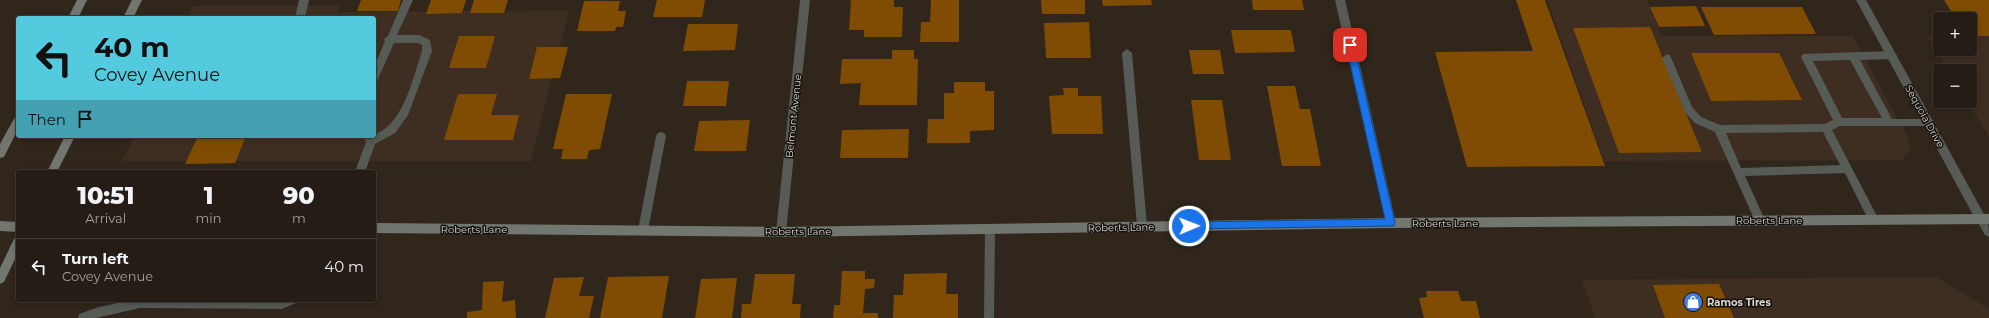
<!DOCTYPE html>
<meta charset="utf-8">
<style>
body{margin:0;font-family:Montserrat,sans-serif;background:#2c251e;color:#f1f3f6;height:100vh;display:flex;flex-direction:column;font-size:15px;white-space:nowrap}
*{box-sizing:border-box;margin:0}
p{font-size:13px;color:#a3a1a0}
.icon{flex:none;width:22px;height:22px;fill:none;stroke:currentColor;stroke-width:2;stroke-linecap:round;stroke-linejoin:round}
.map{position:relative;flex:1;overflow:hidden}
.sheet{position:absolute;left:16px;top:170px;width:360px;height:132px;display:flex;flex-direction:column;background:#241c15;border-radius:4px;box-shadow:0 2px 6px #0003,0 0 0 1px #413a34}
.sheet>*{flex:none}
.hud{position:absolute;left:16px;top:16px;width:360px;height:122px;border-radius:4px;box-shadow:0 2px 6px #0003,0 0 0 1px #413a34;background:#54cade;color:#111;overflow:hidden}
.controls{position:absolute;left:1933px;top:12px;display:grid;gap:8px}
.controls a{display:grid;place-items:center;width:44px;height:44px;border-radius:4px;background:#241c15;box-shadow:0 2px 6px #0003,0 0 0 1px #413a34;font-size:20px}
.pin{position:absolute;display:grid;place-items:center;width:34px;height:34px;color:#fff;margin:-17px;border-radius:8px;box-shadow:0 2px 6px #0006}
.me{position:absolute;width:44px;margin:-22px;rotate:89deg;stroke-linejoin:round;filter:drop-shadow(0 0 3px #0008)}
.turn{display:flex;align-items:center;gap:14px;height:84px;padding:0 12px;font-size:18px}
.turn .icon{width:52px;height:52px;stroke-width:2.5}
.turn b{display:block;font-size:28px;line-height:34px}
.then{display:flex;align-items:center;height:38px;padding:0 12px;background:#0003;gap:8px;font-size:15px}
.eta{display:flex;justify-content:space-evenly;align-items:center;height:68px;text-align:center}
.eta b{font-size:24px;font-weight:800;line-height:28px}
ul{padding:0;list-style:none}
li{display:flex;align-items:center;gap:12px;height:56px;padding:0 12px;border-top:1px solid #413a34}
li div{flex:1}
li b{display:block;font-size:15px}
li em{font-style:normal}
.map>svg:first-child{display:block}
.built{fill:#3d2e21}
.building{fill:#804c03}
.lines{fill:none;stroke-linecap:round;stroke-linejoin:round}
.service{fill:#575b55;fill-rule:evenodd}
.minor{fill:#575b55;fill-rule:evenodd}
.tertiary{fill:#575b55;fill-rule:evenodd}
.secondary{fill:#71776e;fill-rule:evenodd}
.route{fill:#1a73e8;stroke:#114b97}
.labels{text-anchor:middle;stroke-width:3;stroke-linejoin:round;paint-order:stroke}
.street-label{font-size:10px;fill:#ded7d1;stroke:#14100c}
.poi-label{font-size:10px;font-weight:bold;fill:#ded7d1;stroke:#14100c;text-anchor:start}
</style>
<div class="map">
<svg width="1989" height="318" viewBox="0 0 1989 318">
<rect width="100%" height="100%" fill="#30261c"/>
<path class="built" d="M1547,0H1647L1662,36H1853L1908,138L1910,151L1902,160L1604,161Z
M193,6H339L337,12L569,11L531,161H122L134,136H374V18H187Z
M1927,36H1940V49H1970V36H1989V137L1967,101H1970V71H1949Z
M1936,277L1989,308V318H1595L1582,280Z"/>
<path class="building" d="M361,0H401L398,11H357Z
M431,0H466L462,13L426,14Z
M474,0H508L504,13H470Z
M657,0H705L702,17H653Z
M851,0H894V7H903L902,37H864V30H849Z
M931,0H959V42H920L921,22H930Z
M1041,0H1085V14H1042Z
M1102,0H1151L1152,5L1103,6Z
M1252,0H1302L1304,10H1253Z
M1516,0H1545L1605,166L1467,167L1435,52L1533,51Z
M1944,0H1989V36H1970V19H1956Z
M584,1H620L618,11H626L623,27H616L615,31H577Z
M1696,6L1705,26L1659,27L1650,7Z
M1701,7H1802L1816,34L1714,35Z
M1089,22L1091,58H1046L1044,23Z
M688,24H738L735,50L683,51Z
M1650,27L1702,152L1619,153L1573,28Z
M1231,30H1291L1295,52L1235,53Z
M459,36H495L486,68H449Z
M537,47H568L560,78L529,79Z
M892,50H914V59H918L917,105H859L861,83L840,84L842,59H892Z
M1189,50H1220L1224,74H1193Z
M1691,53H1779L1802,100L1711,101Z
M687,81H729L726,106H683Z
M954,82H985V91H994V130L970,131V143H927L928,119H944V93H954Z
M1267,86H1295L1300,109H1310L1321,166H1282Z
M1063,88H1078V96H1101L1103,134H1052L1049,96L1064,95Z
M458,94H497L491,115H519L513,140H444Z
M566,94H612L600,149L589,150L587,159H561L563,149H553Z
M1191,100H1222L1231,160H1199Z
M750,120L746,151H694L699,121Z
M909,129L908,158H840L842,130Z
M198,136H246L235,163L185,164Z
M842,271H865V279H875L874,288L865,289L863,313H878V318H833L834,305H840Z
M947,273L946,294H958V318H893L894,295H903L904,274Z
M755,274H795L792,304H801L800,318H741L742,304H751Z
M669,276L662,318H600L608,277Z
M584,277L579,296H594L589,318H545L554,278Z
M737,278L732,318H695L701,279Z
M504,281L502,302L515,300L516,318H467V312L482,310L483,282Z
M1719,284L1734,318H1665L1653,285Z
M1426,291H1458L1461,301H1476L1480,318H1424L1419,298L1427,297Z"/>
<g class="lines">
<path class="service" d="M299,0H309L305,18H295Z
M403,0H413L397,35H419L430,40L432,51L408,115L395,133L375,144L365,172H355L366,142L364,136C401,136 412,81 422,51V45L418,43H394L377,81L374,82V67L385,41L384,39L388,36Z
M1127,49L1132,53L1147,226L1146,229L1142,231L1138,229L1137,226L1122,53Z
M1892,51L1897,55L1892,59L1860,60L1892,119H1929L1932,120L1934,123L1932,126H1840L1832,130L1879,220L1878,223L1874,225L1870,223L1845,173L1745,176L1765,220L1764,223L1760,225L1756,223L1715,132L1695,123L1685,112L1662,58L1667,54L1670,55L1692,107L1701,117L1720,125L1825,124L1833,120L1801,57L1803,54ZM1850,60L1882,118H1842L1813,61ZM1823,132L1840,165L1741,168L1726,133Z
M661,132L664,133L666,136L648,230L647,233L643,235L639,233L638,230L656,136L658,133Z"/>
<path class="minor" d="M800,0H810L786,232L785,235L781,237L777,235L776,232Z
M1335,0H1345L1396,223L1395,226L1391,228L1387,226L1386,223Z
M1981,214C1989,218 1989,228 1989,237L1985,235L1976,219L1977,216Z
M990,224L994,226L995,229L994,318H984L985,229L986,226Z
M131,300H297L296,303L282,309L140,308L96,318H78L79,314L99,307Z"/>
<path class="tertiary" d="M1856,0H1866L1985,216L1986,219L1985,222L1981,224L1977,222Z"/>
<path class="secondary" d="M77,0H87L78,18H68Z
M132,0H142L133,18H123Z
M18,116V129L4,157L0,158V144L15,117Z
M65,136H75L57,172H47Z
M1989,214V224L1391,228L781,237L374,233V223L781,227L1391,218Z
M0,221L18,222V232L0,231Z
M18,237V253L4,282L0,284V268L14,239Z"/>
</g>
<path class="route" d="M1350,41L1354,45L1395,223L1394,226L1185,229V223L1189,222L1385,219L1346,45Z"/>
<defs>
<symbol id="shop-disc" viewBox="-11 -11 22 22"><circle r="9.5" fill="#3f7fe0" stroke="#14100c"/><path d="M-5-2.5h2.3a2.7 3.5 0 0 1 5.4 0H5L5.5 6h-11ZM-1.5-2.5h3a1.5 2.3 0 0 0-3 0Z" fill="#fff"/></symbol>
</defs>
<g fill-rule="evenodd">
<use href="#shop-disc" x="1682" y="291" width="22" height="22"/>
</g>
<g class="labels">
<g class="street-label">
<text transform="translate(793 116) rotate(-84)" y="4">Belmont Avenue</text>
<text transform="translate(1925 116) rotate(61)" y="4">Sequoia Drive</text>
<text x="1769" y="224">Roberts Lane</text>
<text x="1445" y="227">Roberts Lane</text>
<text transform="translate(1121 227) rotate(-1)" y="4">Roberts Lane</text>
<text x="474" y="233">Roberts Lane</text>
<text x="798" y="235">Roberts Lane</text>
</g>
<g class="poi-label">
<text x="1707" y="306">Ramos Tires</text>
</g>
</g>
</svg>
<div class="controls">
<a>+</a>
<a>−</a>
</div>
<div class="pin" style="left:1350px;top:45px;background:#d93025"><svg class="icon" aria-label="arrive" viewBox="0 0 24 24"><path d="M6 21V4h12l-3 4 3 4H6"/></svg></div>
<svg class="me" style="left:1189px;top:226px" viewBox="-20 -20 40 40"><circle r="17" fill="#1a73e8" stroke="#fff" stroke-width="3"/><path d="M0-11L8 9 0 5-8 9z" fill="#fff"/></svg>
<div class="hud">
<div class="turn"><svg class="icon" aria-label="left" viewBox="0 0 24 24"><path d="M17 20v-9H6M10 6l-5 5 5 5"/></svg><div><b>40 m</b>Covey Avenue</div></div>
<div class="then">Then<svg class="icon" aria-label="arrive" viewBox="0 0 24 24"><path d="M6 21V4h12l-3 4 3 4H6"/></svg></div>
</div>
<section class="sheet">
<div class="eta">
<div><b>10:51</b><p>Arrival</p></div>
<div><b>1</b><p>min</p></div>
<div><b>90</b><p>m</p></div>
</div>
<ul>
<li><svg class="icon" aria-label="left" viewBox="0 0 24 24"><path d="M17 20v-9H6M10 6l-5 5 5 5"/></svg><div><b>Turn left</b><p>Covey Avenue</p></div><em>40 m</em></li>
</ul>
</section>
</div>
